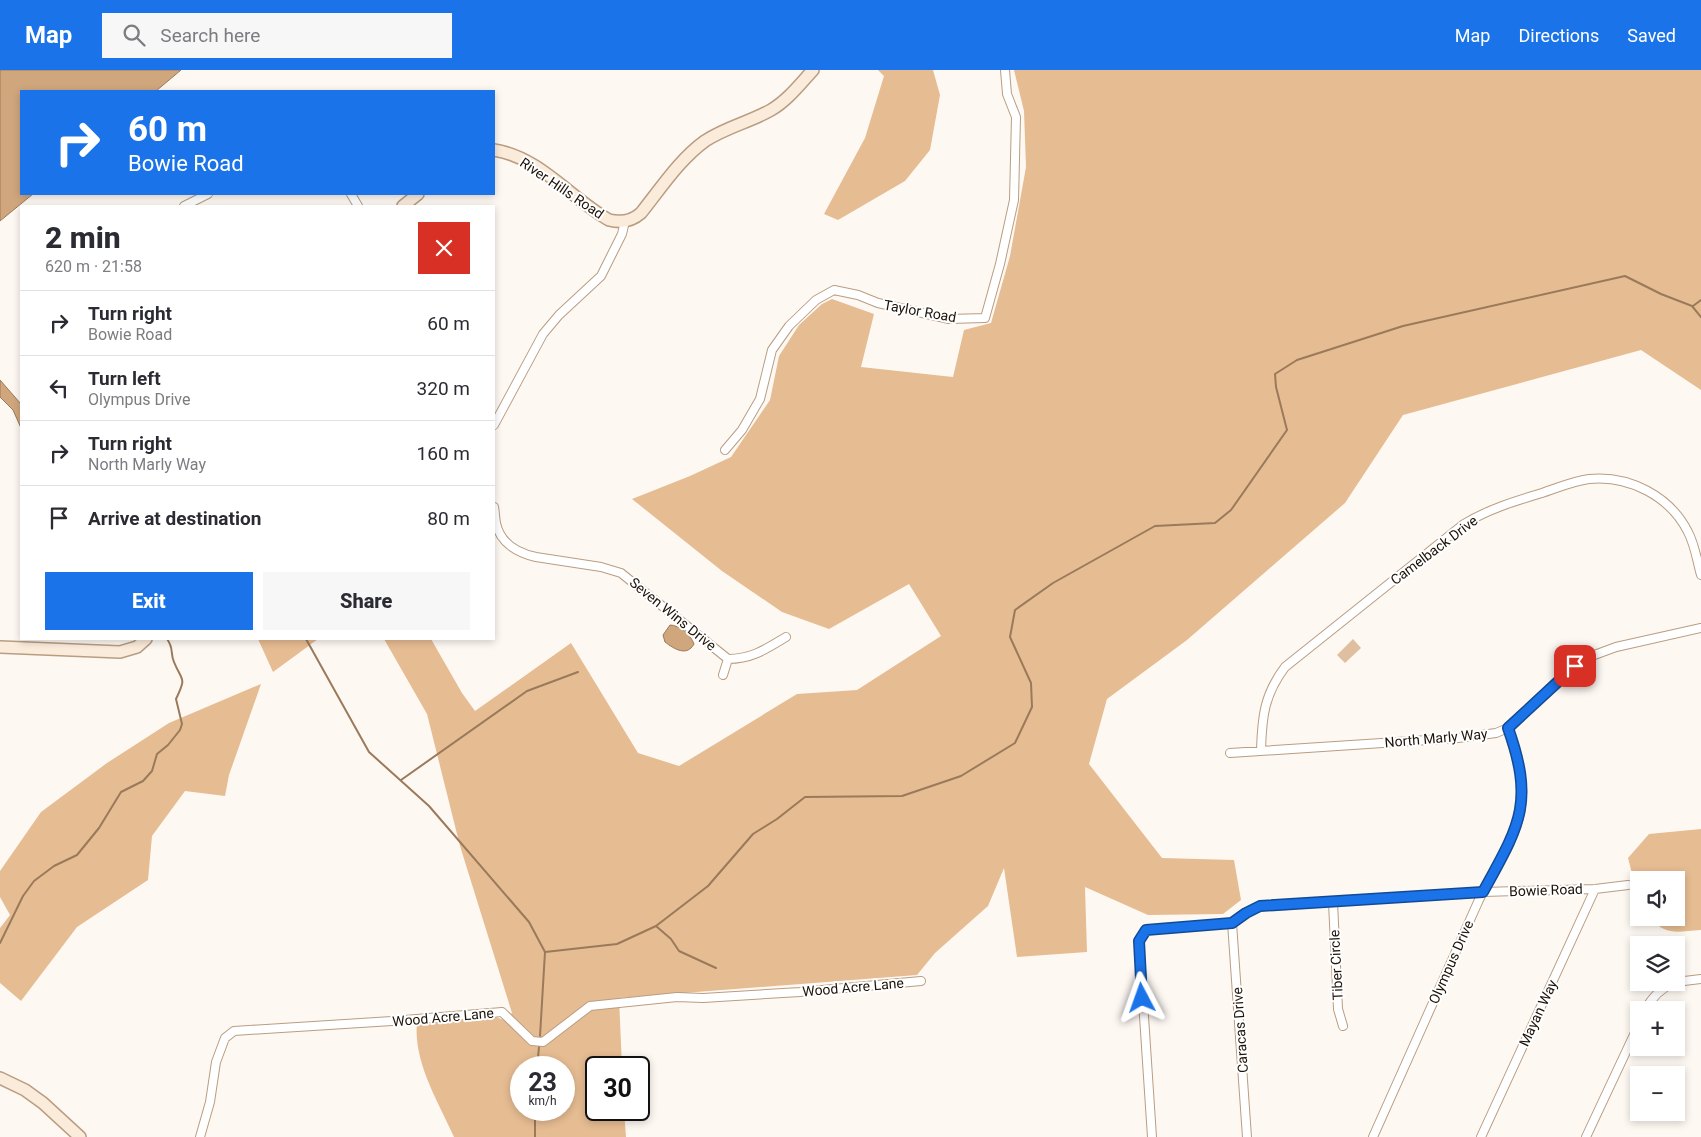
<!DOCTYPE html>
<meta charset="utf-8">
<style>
body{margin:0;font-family:Roboto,sans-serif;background:#f7f7f7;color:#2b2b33;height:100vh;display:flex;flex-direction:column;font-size:19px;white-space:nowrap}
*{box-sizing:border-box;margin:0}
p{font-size:16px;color:#7c7c81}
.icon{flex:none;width:28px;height:28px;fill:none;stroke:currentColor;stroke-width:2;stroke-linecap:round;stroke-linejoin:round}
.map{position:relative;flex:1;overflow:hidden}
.side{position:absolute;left:20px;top:135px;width:475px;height:435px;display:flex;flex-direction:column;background:#fff;border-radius:0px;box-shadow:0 2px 8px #0003}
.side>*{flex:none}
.guide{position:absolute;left:20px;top:20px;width:475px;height:105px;border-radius:0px;box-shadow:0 2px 8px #0003;background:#1a73e8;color:#fff;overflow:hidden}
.tools{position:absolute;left:1630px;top:801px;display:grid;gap:10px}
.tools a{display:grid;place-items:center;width:55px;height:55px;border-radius:0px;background:#fff;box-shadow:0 2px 8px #0003;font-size:25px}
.speed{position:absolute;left:510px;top:986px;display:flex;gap:10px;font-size:25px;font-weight:700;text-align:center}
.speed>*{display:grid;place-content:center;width:65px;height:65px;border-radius:50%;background:#fff;box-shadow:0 2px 8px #0003;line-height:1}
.speed small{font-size:12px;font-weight:400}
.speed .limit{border:2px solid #111;border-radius:8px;background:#fff;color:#111}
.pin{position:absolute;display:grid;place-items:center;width:42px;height:42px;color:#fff;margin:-21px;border-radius:10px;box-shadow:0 2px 8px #0006}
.me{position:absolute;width:55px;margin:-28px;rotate:356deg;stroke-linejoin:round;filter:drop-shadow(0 0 4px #0008)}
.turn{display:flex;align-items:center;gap:18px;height:105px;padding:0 25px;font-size:22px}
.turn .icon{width:65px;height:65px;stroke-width:2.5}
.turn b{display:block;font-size:35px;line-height:42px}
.round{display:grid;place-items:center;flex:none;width:52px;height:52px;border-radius:0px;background:#f7f7f7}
.summary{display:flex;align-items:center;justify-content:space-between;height:85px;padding:0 25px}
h1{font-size:30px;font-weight:800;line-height:38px}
.button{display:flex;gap:10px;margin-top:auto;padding:10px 25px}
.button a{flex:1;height:58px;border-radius:0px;background:#1a73e8;color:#fff;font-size:20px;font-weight:800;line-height:58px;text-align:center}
.button a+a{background:#f7f7f7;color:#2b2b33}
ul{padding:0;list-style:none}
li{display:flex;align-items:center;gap:15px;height:65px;padding:0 25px;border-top:1px solid #e1e1e2}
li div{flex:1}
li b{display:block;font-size:19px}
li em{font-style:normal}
header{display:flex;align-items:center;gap:30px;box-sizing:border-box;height:70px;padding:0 25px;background:#1a73e8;color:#fff}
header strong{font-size:24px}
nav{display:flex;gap:28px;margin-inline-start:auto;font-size:18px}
.search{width:350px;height:45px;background:#f7f7f7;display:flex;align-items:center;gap:12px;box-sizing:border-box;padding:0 18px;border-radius:0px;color:#7c7c81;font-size:19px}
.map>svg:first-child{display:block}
.green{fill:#dfbf9f}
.forest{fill:#e6bc92;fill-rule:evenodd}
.water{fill:#d0a67d;stroke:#9a7a5a}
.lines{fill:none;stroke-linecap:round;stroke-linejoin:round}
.stream{stroke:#9a7a5a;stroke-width:2}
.street-casing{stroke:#b99d82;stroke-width:10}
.secondary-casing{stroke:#b99d82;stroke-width:14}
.street{stroke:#fff;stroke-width:8}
.secondary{stroke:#faebdb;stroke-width:11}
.route-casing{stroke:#114b97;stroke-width:12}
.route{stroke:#1a73e8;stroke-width:9}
.labels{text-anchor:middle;stroke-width:4;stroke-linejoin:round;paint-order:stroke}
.street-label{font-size:14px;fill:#1c1208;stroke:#fff}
</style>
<header>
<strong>Map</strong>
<div class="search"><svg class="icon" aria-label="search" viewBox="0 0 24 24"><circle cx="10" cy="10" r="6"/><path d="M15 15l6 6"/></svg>Search here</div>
<nav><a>Map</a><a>Directions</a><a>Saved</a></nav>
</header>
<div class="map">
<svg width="1701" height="1067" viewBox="0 0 1701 1067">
<rect width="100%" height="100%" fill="#fef8f3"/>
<path class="green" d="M1353,569L1361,578L1345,593L1337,585Z"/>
<path class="forest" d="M878,0H933L940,25L930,80L905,111L838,150L824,144L865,68L884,6Z
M1014,0H1701V320L1641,280L1403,345L1345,433L1187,570L1107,629L1089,694L1162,788L1234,790L1241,830L1223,844L1148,845L1085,817L1087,882L1017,887L1004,798L988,836L935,883L917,905L619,928L622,997L596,998V1040H624L626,1067H454C439,1033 413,992 417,953L493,946L504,950L512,943L460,776L427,644L384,569H431L462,623L475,641L571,573L638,683L679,696L797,624L857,620L941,566L909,514L829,559L782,542L722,501L632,429L690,406L731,387L770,330L779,286L799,255L822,234L832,229L874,244L861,297L953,307L964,260L991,253L1010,186L1026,97L1024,41ZM521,998H564V1040H521Z
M258,569H318L273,602Z
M261,614L229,705L225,726L185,721L152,766L148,810L77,857L21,931L0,913V858L10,845L0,827V801L41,742L107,693L169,653Z
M1701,759V860C1679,861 1666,867 1651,848H1676V810H1639V831L1628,788L1649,764Z"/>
<path class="water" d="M0,0H181L156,21H21V124H33L0,151Z
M0,310L21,334V358L13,340L0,327Z
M670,555C679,555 691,565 694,574C687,587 674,579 665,572L663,565Z"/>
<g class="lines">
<path class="stream" d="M1693,236L1701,230
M306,569L369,682L429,736L529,852L545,882L540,966
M401,710L527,621L578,602
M656,856L671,869L679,881L716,898
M0,873L23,826L34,811L54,796L77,785L99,758L121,722L143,711L152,701L157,684L168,675L180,660L182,654L176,629C187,606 182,612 174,592C170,583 174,578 167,569
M545,882L617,874L656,856L708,816L753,764L777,749L805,727L902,726L961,706L1015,673L1032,637L1031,613L1010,567L1015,540L1053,513L1155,456L1215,453L1231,440L1287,360L1276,317L1275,304L1297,290L1403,256L1625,206L1661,224L1692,236L1701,247
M537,998L539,977
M535,1040V1067"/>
<defs>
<path id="street" d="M351,124L358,136
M184,136L208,124
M494,355L543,264L559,245L601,206L622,164L625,151
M725,380L742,360L760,329L772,280L789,256L816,230L834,220L858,225L878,233L949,249L985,248L1000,194L1014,130L1016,47L1007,24L1005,0
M494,437C495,442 495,448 496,453C500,473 518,483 536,487L601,497L621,503L728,589C752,589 766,579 786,567
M723,605L728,589
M1261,680C1262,647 1264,625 1285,597L1464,454C1489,439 1515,431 1542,423C1557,418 1573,411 1589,409C1629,405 1670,426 1688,462C1695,475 1697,491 1701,505
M1230,683L1458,668L1496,663L1508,658L1564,605L1589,587L1616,577L1701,558
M1333,832L1338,939L1343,956
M1232,853L1247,1067
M1676,912L1701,909
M1645,940C1652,927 1661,918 1675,912
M200,1067L210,1032L216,992L225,968L234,961L392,951L502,942L532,971L543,972L590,936L677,927L703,928L800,922L921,911
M1152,1067L1139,871L1146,860L1232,853L1246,843L1260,836L1483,822L1595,819L1628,815
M1373,1067C1408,989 1443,910 1478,832C1491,803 1511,778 1519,747C1527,717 1518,686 1508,658
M1481,1067L1595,819
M1586,1067L1639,954"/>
<path id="secondary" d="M494,80C540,87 570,128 609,150C621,153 632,151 641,143C661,118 680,89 705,71C726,57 750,52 771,40C788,30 800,14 813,0
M403,136L418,124
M0,577L120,582L137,577L146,569
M0,1008L25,1020L43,1033L80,1067"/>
</defs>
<use href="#street" class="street-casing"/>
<use href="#secondary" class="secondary-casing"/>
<use href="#street" class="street"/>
<use href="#secondary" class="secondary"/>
</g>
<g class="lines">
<defs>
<path id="route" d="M1142,928L1139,871L1146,860L1232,853L1246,843L1260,836L1483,822C1519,756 1535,734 1508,658L1575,596"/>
</defs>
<use href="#route" class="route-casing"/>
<use href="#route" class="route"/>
</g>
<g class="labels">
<g class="street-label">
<text transform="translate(562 118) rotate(34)" y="5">River Hills Road</text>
<text transform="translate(920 241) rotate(10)" y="5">Taylor Road</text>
<text transform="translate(1434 480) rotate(-37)" y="5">Camelback Drive</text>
<text transform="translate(673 544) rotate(39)" y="5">Seven Wins Drive</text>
<text transform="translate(1436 668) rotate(-5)" y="5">North Marly Way</text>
<text transform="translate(1546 820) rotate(-2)" y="5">Bowie Road</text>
<text transform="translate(1451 892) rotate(-66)" y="5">Olympus Drive</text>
<text transform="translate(1336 895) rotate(-93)" y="5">Tiber Circle</text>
<text transform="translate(853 917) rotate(-5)" y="5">Wood Acre Lane</text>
<text transform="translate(1538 943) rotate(-65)" y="5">Mayan Way</text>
<text transform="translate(443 947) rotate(-5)" y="5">Wood Acre Lane</text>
<text transform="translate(1240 960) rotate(-94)" y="5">Caracas Drive</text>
</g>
</g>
</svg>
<div class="tools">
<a><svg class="icon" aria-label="sound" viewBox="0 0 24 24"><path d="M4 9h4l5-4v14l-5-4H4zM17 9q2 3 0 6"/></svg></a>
<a><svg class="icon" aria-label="layers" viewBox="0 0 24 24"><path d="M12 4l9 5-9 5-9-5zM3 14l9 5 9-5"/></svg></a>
<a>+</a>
<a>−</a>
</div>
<div class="speed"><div>23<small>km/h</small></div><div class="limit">30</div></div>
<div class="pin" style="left:1575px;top:596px;background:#d93025"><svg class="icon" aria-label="arrive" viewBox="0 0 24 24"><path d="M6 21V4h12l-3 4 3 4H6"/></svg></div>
<svg class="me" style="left:1142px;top:928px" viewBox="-20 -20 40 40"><path d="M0-17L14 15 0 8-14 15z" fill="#1a73e8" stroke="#fff" stroke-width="4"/></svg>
<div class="guide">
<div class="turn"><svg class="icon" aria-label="right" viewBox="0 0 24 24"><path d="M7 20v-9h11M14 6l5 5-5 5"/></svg><div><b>60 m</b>Bowie Road</div></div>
</div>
<section class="side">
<div class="summary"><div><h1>2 min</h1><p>620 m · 21:58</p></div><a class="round" style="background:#d93025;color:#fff"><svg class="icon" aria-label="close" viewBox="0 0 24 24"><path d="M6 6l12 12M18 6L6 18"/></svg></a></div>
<ul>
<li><svg class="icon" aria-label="right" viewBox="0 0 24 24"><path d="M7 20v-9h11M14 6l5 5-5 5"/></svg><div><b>Turn right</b><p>Bowie Road</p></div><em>60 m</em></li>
<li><svg class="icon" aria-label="left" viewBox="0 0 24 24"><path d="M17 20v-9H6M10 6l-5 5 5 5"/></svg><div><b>Turn left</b><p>Olympus Drive</p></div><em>320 m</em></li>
<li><svg class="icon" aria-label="right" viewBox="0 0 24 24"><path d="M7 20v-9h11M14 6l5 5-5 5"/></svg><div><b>Turn right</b><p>North Marly Way</p></div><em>160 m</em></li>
<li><svg class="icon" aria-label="arrive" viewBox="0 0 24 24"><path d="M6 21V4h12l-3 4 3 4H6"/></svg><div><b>Arrive at destination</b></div><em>80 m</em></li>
</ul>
<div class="button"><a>Exit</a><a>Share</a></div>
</section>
</div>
